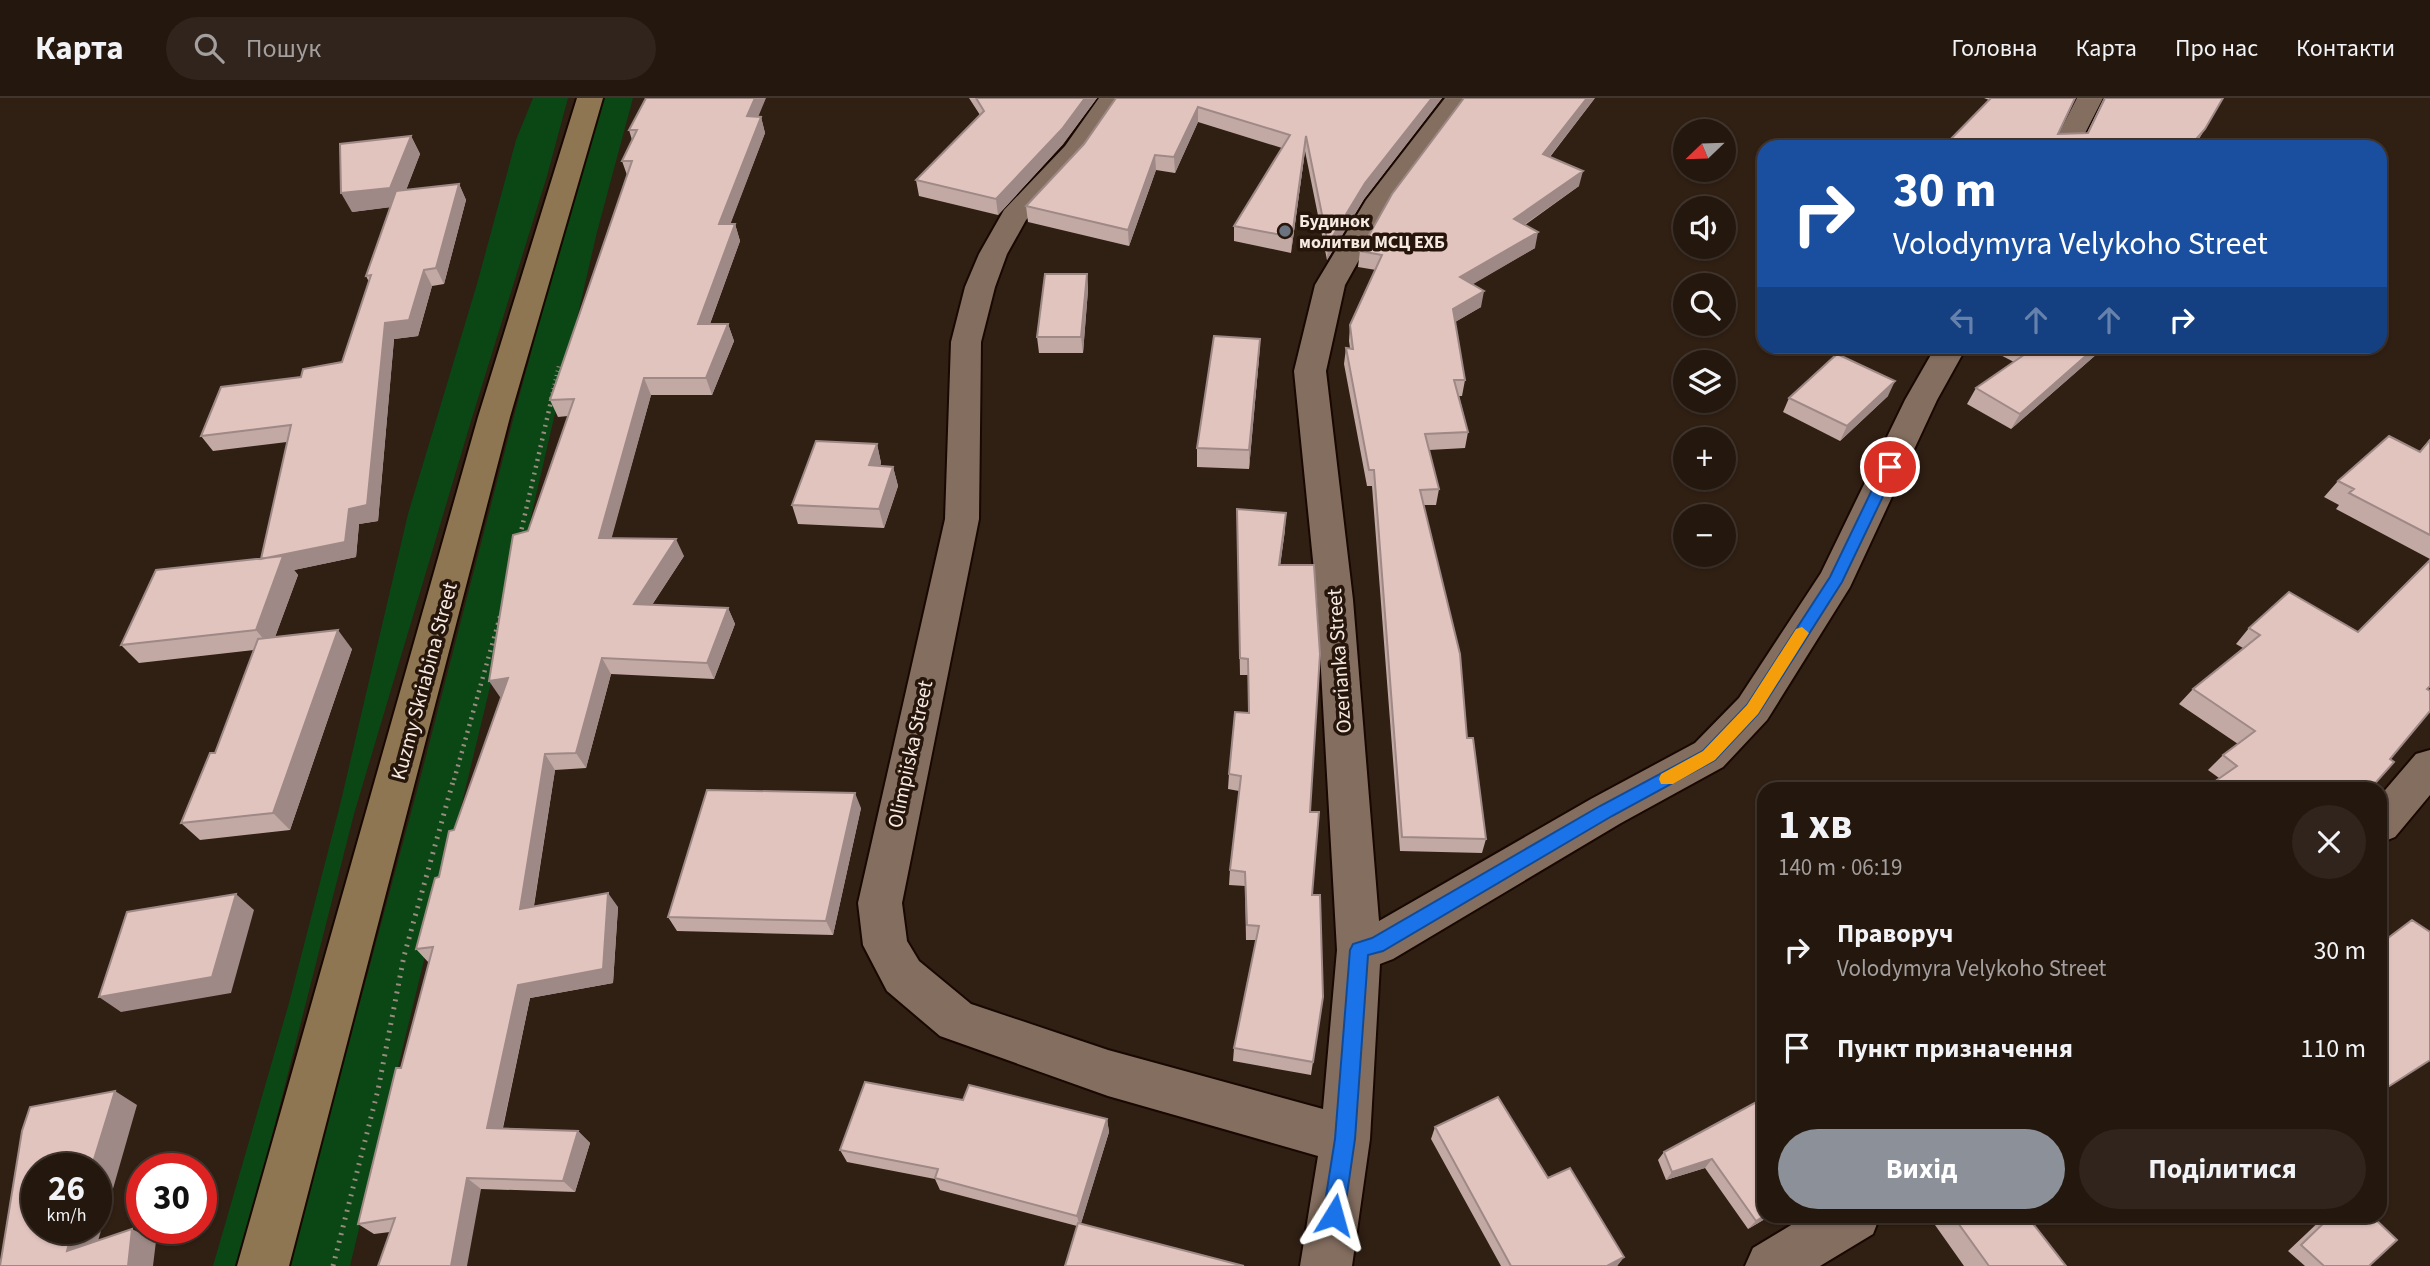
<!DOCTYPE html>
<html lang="uk">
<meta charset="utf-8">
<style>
body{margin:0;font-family:"Source Sans 3",sans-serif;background:#30241c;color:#f1f3f6;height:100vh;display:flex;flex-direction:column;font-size:26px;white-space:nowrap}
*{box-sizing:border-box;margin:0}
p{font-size:23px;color:#a39f9e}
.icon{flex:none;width:38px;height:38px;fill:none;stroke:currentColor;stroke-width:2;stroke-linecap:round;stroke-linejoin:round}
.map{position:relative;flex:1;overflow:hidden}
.drawer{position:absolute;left:1757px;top:684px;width:630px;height:441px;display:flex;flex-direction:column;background:#24170e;border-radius:21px;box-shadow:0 2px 5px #0004,0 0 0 2px #41362e}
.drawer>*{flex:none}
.banner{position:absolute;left:1757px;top:42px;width:630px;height:214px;border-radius:21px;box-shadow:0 2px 5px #0004,0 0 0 2px #41362e;background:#1a4fa0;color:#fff;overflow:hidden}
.needle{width:46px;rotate:247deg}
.tools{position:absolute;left:1673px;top:21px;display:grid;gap:14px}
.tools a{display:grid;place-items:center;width:63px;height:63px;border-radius:50%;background:#24170e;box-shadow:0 2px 5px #0004,0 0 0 2px #41362e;font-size:35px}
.speed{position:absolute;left:21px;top:1055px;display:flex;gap:14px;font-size:35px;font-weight:700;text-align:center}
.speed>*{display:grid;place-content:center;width:91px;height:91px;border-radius:50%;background:#24170e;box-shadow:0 2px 5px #0004,0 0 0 2px #41362e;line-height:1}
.speed small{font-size:18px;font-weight:400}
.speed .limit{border:10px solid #d22;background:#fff;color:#111}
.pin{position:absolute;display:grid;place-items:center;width:60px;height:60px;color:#fff;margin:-30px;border:4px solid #fff;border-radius:50%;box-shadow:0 2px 7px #0007}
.me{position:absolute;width:77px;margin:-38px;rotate:8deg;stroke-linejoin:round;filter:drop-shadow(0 0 5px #0008)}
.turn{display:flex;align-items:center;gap:24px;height:147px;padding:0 21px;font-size:32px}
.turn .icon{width:91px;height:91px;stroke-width:2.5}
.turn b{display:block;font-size:49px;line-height:60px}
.lanes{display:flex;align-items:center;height:66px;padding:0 21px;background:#0003;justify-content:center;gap:35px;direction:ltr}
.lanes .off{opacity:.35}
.round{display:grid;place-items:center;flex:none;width:74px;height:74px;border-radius:37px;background:#30241c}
.summary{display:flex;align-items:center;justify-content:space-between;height:119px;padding:0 21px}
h1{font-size:42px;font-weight:700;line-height:52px}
.cta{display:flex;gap:14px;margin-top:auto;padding:14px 21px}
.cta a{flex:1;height:80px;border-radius:42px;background:#8c9099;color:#fff;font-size:28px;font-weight:700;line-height:80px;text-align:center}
.cta a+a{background:#30241c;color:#f1f3f6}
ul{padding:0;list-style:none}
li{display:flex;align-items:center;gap:21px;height:98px;padding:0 21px}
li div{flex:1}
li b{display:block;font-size:26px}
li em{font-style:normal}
header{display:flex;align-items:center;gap:42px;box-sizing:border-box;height:98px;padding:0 35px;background:#24170e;border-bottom:2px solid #41362e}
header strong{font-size:33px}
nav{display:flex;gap:38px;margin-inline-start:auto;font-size:24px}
.search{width:490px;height:63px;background:#30241c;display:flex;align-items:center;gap:18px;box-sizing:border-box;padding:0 24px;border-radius:38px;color:#a39f9e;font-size:26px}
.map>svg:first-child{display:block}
.green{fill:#0a4714}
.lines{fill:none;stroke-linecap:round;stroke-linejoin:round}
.minor-casing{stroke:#180801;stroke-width:4}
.secondary-casing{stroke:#180801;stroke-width:4}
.path-far2{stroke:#998b81;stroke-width:3.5;stroke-dasharray:1 3.5;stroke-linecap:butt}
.path-far1{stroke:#998b81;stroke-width:4.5;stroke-dasharray:2 5;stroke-linecap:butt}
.path{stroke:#998b81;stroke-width:5;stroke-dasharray:2 6;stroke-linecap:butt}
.minor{fill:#846e60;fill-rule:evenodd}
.secondary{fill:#8e7652;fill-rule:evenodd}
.wall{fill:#c2a9a4}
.shaded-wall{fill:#9e8986}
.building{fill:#e2c4bf;stroke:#9e8986;stroke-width:2}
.route{fill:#1a73e8;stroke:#114b97;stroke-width:2}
.slow{fill:#f59e0b}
.worship-dot{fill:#6b7280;stroke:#26150a;stroke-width:2.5}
.labels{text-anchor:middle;stroke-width:7;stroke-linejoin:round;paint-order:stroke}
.far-poi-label{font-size:18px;font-weight:bold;fill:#f5e9e1;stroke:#26150a;text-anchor:start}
.street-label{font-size:21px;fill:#f5e9e1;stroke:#26150a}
</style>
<header>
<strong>Карта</strong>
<div class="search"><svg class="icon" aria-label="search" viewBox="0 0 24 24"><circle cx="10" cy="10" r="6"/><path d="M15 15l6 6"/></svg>Пошук</div>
<nav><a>Головна</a><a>Карта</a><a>Про нас</a><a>Контакти</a></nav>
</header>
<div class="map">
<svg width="2430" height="1168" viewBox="0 0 2430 1168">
<rect width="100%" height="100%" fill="#301f13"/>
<path class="green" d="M533,0H568L547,78L471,323L354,716L239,1168H213L289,905L341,703L408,416L477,186L516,42Z
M600,0H633L597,134L528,432L350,1168H289L419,685L515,314Z"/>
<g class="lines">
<defs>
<path id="minor" d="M1099,0H1125L1083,60L1026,122L1007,156L995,189L981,244L979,421L902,805L907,843L919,863L971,906L1108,952L1323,1011L1337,852L1317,502L1294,273L1315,187L1366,102L1445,0H1471L1388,110L1345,187L1326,273L1353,502L1379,823L1591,701L1695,645L1739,600L1821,475L1905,302L1936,248H1967L1937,302L1850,489L1767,622L1723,669L1621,725L1393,861L1380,866L1370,1041L1352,1168H1300L1318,1058L1108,998L940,938L887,893L863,847L858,805L945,421L951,244L965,189L979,156L1004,112L1065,48Z
M2077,0H2103L2078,49H2052Z
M2430,652V697L2395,739L2380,745V698L2416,656Z
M1806,1118H1880L1873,1136L1820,1168H1745L1753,1150Z"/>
<path id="secondary" d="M577,0H603L510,319L289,1168H237L478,319Z"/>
</defs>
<use href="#minor" class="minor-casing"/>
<use href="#secondary" class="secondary-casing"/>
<path class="path-far2" d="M551,300L559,266"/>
<path class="path-far1" d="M520,438L552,299
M454,682L501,515"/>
<path class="path" d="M333,1168L378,992L404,858L454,680"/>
<use href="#minor" class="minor"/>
<use href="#secondary" class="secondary"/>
</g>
<path class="wall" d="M969,0H1097L1063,46L998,117L919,98L916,82L980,17Z
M1116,0H1442L1364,101L1327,162L1305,53L1291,155L1234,143V128L1282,50L1198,24L1175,75L1156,72L1129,148L1028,124L1026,108L1084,46Z
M1595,0L1550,59L1579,88L1525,127L1535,150L1472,186L1481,209L1455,224L1465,282L1462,298H1459L1468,334L1465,350L1429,352L1439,391L1436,407H1424L1486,741L1482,755L1400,753L1372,388H1367L1344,266L1346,250H1350L1349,243L1350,227L1376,172L1358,169L1360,153Z
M1984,0H2075L2058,36L2087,35L2104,0H2223L2194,49H1945L1989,2Z
M761,19L765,35L730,126H735L740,143L710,226H728L734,243L712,297H651L611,440L684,458L652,507L728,510L735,526L714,581L611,576L586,670L555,672L534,808L618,809L613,885L530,900L503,1030L578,1033L590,1045L575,1094L481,1091L390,1134L374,1136L358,1126L401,970L429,865L416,851L454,732L502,598L500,599L528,433L568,318L558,319L550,302L627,77L622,63L632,42L629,32Z
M411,38L420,56L406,92L459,86L466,102L444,186L432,188L418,238L394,241L378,423L359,426L356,459L294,472L298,477L275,539L352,551L290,732L200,742L181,725L215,655L254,552L139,565L121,547L261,461L287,344L213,353L201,338L301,279L342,264L369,184L366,178L390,109L352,114Z
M1087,176L1088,192L1083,255H1039L1037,239Z
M1260,241L1259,260L1249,371L1197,369V350Z
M1983,248H2106L2011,331L1967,306L1976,290L2014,264Z
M1888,298L1840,343L1783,314L1789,300Z
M2430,341V461L2336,411L2339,407L2324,399L2338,383L2420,353Z
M877,346L881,365L880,368L893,369L898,388L884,430L798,426L792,407Z
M1237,411L1285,432L1280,467L1310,714L1312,797L1323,899L1311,977L1233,963L1234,950L1256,842H1246L1245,788L1229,787L1230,772L1239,693L1228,691L1229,676L1248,615V577H1240Z
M2249,530L2358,534L2427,591L2390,661L2370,691H2204L2219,680L2208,672L2223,657L2238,646L2179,606L2193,591L2243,550L2236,546Z
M861,710L833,837L677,833L668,819Z
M1764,1000V1118H1770L1748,1131L1705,1070L1666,1082L1658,1062L1664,1054Z
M963,1002L1107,1021L1109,1034L1081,1125L1077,1128L940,1092L935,1081L847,1064L840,1052Z
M1435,1029L1548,1080L1624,1159L1617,1168H1501L1431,1041Z
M1947,1118H2027L2066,1168H1964L1935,1127Z
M2325,1118H2372L2369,1168H2305L2288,1153Z"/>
<path class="shaded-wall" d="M755,0H766L752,34L747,18Z
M1085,0H1097L1063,46L998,117L996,101Z
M1432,0H1442L1364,101L1327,162L1328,146L1365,85Z
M1587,0H1595L1540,71L1543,56Z
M1198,9V24L1175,75L1174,59Z
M761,19L765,35L724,143L719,126Z
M2205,31L2194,49H2189Z
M411,38L420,56L400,108L352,114L341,95Z
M1306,38L1305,53L1291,155L1292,139Z
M1155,57L1156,72L1129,148L1128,132Z
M1583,73L1579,88L1511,136L1514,121Z
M459,86L466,102L444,186L436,170Z
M735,126L740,143L704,242L698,226Z
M1538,134L1535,150L1458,195L1460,179Z
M424,172L432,188L418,238L394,241L378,423L359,426L356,459L294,472L298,477L271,550L256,532L261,461L349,411L385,225Z
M1087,176L1088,192L1083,255L1081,239Z
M1484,193L1481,209L1450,227L1453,211Z
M728,226L734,243L712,297L706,280Z
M1260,241L1259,260L1249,371V352Z
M2097,248H2106L2011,331L2020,316Z
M644,280L651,297L607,457L599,440Z
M1895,283L1888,298L1840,343L1847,328Z
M877,346L881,365L874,386L869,367Z
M893,369L898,388L884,430L879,411Z
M1286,415L1285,432L1278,484L1279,467Z
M676,441L684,458L642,522L634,506Z
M728,510L735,526L714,581L707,565Z
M338,532L352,551L290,732L273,715Z
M602,560L611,576L586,670L576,655Z
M508,580L518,596L500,599L489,583Z
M545,656L555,672L531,825L520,811Z
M855,695L861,710L833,837L826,823Z
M608,795L618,809L613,885L530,900L500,1042L487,1030L518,887Z
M236,796L254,812L231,895L121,914L99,899Z
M115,993L137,1007L92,1164L67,1153L73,1130H96V1071H91Z
M1107,1021L1109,1034L1080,1129L1077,1118Z
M578,1033L590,1045L575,1094L563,1083Z
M1712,1061L1705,1070L1666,1082L1672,1074Z
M467,1080L481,1091L467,1168H451Z
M1764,1118H1770L1748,1131L1756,1123Z
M132,1131L156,1143L153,1168H128Z
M1624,1159L1617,1168H1607Z"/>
<path class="building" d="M646,0H755L747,18L761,19L719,126H735L698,226H728L706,280H644L599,440L676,441L634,506L728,510L707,565L602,560L576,655L545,656L520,811L608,795L603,871L518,887L487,1030L578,1033L563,1083L467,1080L451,1168H378L395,1120L358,1126L396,970H401L433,849L416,851L435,780L439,779L449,733L454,732L508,580L489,583L513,437L528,433L574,301L550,302L632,63H622L637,32H629Z
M976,0H1085L1062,31L996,101L916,82L984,13Z
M1116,0H1432L1365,85L1328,146L1306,38L1292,139L1234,128L1290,37L1198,9L1174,59L1155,57L1128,132L1026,108L1084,46Z
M1464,0H1587L1543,56L1583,73L1514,121L1538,134L1460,179L1484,193L1453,211L1465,282H1454L1468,334L1425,336L1439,391L1420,392L1460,556L1467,640H1473L1486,741L1402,739L1374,372H1369L1346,250L1353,251L1350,227L1382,157L1360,153L1392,96Z
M1991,0H2075L2058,36L2088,35L2105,0H2223L2205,31L2189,49H1950L1945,47Z
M411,38L390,90L341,95L340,46Z
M459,86L436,170L424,172L409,222L385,225L367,407L349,411L345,444L261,461L291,327L201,338L221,289L301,279L303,271L342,264L371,177L366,178L396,93Z
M1045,176H1087L1081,239H1037Z
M1214,238L1260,241L1249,352L1197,350Z
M2023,248H2097L2020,316L1976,290L2031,252Z
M1837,256L1895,283L1847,328L1789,300Z
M2389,338L2420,354L2430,342V437L2349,395L2354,391L2338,383Z
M816,343L877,346L869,367L893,369L879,411L792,407Z
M1237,411L1286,415L1279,467H1314L1320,556L1310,714H1319L1312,797H1320L1323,899L1313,964L1234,950L1259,828L1247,827L1245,774L1230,772L1241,678L1229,676L1235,614L1249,615L1248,561L1240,560Z
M283,458L256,532L121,547L156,472Z
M2430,462V588L2427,591L2430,593V613L2390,661L2394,664L2370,691H2330L2321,686L2318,691H2204L2237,668L2223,657L2255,633L2193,591L2260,537L2249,530L2289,494L2358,534Z
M338,532L273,715L181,725L210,655H215L258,541Z
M707,692L855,695L826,823L668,819Z
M236,796L212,879L99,899L127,814Z
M2412,822L2430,834V962L2380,994V846Z
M865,984L963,1002L969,987L1107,1021L1077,1118L935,1080L938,1071L840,1052Z
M115,993L91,1071H37V1130H73L67,1153L132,1131L128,1168H0L22,1033L30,1009Z
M1498,999L1548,1080L1570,1070L1624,1159L1607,1168H1511L1435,1029Z
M1764,1000V1118L1756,1123L1712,1061L1672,1074L1664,1054Z
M1953,1118H2027L2066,1168H1989Z
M2331,1118H2372L2397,1142L2369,1168H2324L2301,1147Z
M1078,1125L1244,1168H1065Z"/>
<path class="route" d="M1890,364L1897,369L1842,484L1758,616L1715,662L1612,718L1383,853L1368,857L1355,1041L1344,1117L1341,1125L1334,1128L1326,1125L1323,1117L1335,1041L1350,852L1353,846L1372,840L1600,708L1703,653L1747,607L1830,479L1883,369Z"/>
<path class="slow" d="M1802,529L1809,535L1758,616L1715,662L1673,686H1661L1659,681L1661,676L1703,653L1747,607L1796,531Z"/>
<circle class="worship-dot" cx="1285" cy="133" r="7"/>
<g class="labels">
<g class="far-poi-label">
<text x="1299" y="129">Будинок<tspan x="1299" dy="21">молитви МСЦ ЕХБ</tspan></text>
</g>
<g class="street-label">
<text transform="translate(1339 563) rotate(-94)" y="7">Ozerianka Street</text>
<text transform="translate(424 583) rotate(-75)" y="7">Kuzmy Skriabina Street</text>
<text transform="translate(910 656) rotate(-78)" y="7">Olimpiiska Street</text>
</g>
</g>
</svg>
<div class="tools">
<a><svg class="needle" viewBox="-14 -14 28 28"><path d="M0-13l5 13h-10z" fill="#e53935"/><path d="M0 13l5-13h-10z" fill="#a39f9e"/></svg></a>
<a><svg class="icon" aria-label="sound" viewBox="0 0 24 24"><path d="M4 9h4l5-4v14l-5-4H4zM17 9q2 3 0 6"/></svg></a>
<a><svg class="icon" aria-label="search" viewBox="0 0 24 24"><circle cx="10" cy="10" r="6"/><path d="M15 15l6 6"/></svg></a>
<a><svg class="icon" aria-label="layers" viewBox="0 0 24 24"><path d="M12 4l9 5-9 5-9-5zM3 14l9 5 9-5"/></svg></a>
<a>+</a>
<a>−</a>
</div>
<div class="speed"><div>26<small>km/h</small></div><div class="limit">30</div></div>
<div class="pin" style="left:1890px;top:369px;background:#d93025"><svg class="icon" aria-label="arrive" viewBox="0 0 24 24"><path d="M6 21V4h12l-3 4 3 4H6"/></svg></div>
<svg class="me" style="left:1334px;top:1117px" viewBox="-20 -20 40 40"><path d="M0-17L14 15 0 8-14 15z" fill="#1a73e8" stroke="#fff" stroke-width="4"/></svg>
<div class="banner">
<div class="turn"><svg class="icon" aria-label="right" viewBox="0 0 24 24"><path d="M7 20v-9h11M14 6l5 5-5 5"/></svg><div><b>30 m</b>Volodymyra Velykoho Street</div></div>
<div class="lanes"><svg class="icon off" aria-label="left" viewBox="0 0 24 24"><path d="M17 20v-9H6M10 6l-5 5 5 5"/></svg><svg class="icon off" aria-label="ahead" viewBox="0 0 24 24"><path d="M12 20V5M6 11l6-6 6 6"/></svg><svg class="icon off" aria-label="ahead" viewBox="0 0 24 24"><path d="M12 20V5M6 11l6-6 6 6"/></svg><svg class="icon" aria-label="right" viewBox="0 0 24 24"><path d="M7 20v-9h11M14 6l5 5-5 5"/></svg></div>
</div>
<section class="drawer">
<div class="summary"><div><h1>1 хв</h1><p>140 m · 06:19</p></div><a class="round"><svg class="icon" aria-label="close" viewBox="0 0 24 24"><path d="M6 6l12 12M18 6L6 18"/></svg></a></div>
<ul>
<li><svg class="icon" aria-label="right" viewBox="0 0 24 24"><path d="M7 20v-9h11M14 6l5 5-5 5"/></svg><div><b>Праворуч</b><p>Volodymyra Velykoho Street</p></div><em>30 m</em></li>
<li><svg class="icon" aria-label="arrive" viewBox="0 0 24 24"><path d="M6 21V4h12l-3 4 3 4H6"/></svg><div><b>Пункт призначення</b></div><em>110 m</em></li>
</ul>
<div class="cta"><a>Вихід</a><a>Поділитися</a></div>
</section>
</div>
